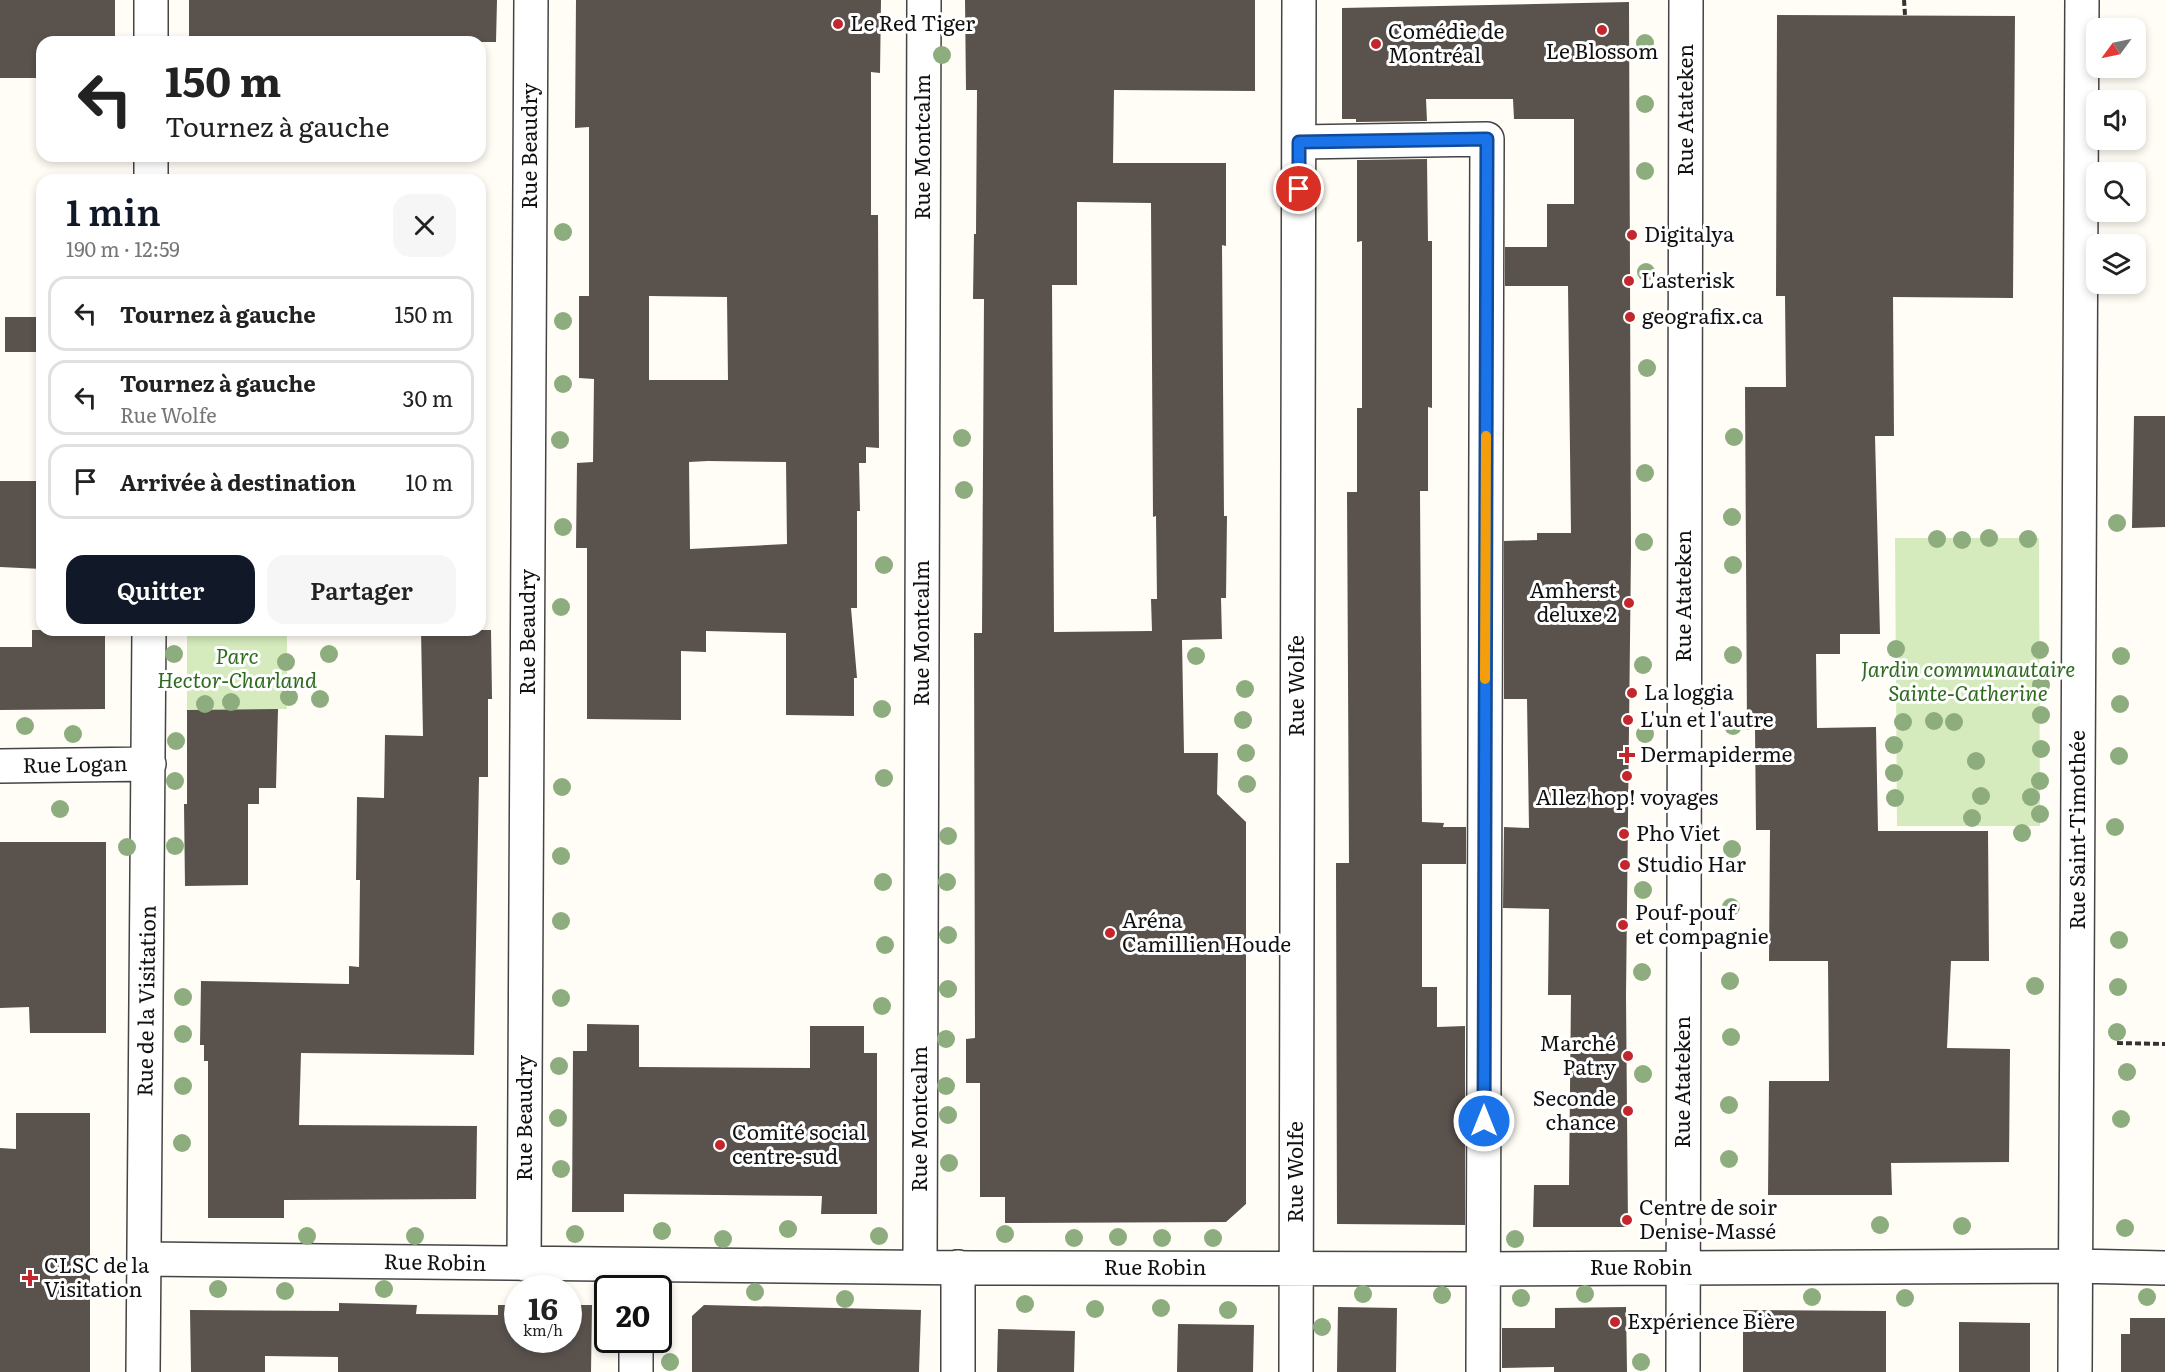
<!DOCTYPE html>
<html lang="fr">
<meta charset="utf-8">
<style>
body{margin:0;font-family:Literata,serif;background:#f6f6f6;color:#222;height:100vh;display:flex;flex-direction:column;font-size:22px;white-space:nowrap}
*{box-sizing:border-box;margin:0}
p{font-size:20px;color:#767676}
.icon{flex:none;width:33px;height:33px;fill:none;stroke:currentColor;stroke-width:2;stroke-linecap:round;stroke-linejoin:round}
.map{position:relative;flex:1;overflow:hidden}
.details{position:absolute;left:36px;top:174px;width:450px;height:462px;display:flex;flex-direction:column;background:#fff;border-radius:18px;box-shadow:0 3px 9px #0003}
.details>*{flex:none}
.top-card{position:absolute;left:36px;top:36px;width:450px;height:126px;border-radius:18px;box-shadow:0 3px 9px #0003;background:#fff;color:#222;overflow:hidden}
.needle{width:39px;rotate:237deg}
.tools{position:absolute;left:2086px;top:18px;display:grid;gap:12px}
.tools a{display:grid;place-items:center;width:60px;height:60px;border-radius:12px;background:#fff;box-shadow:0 3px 9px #0003;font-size:30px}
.speed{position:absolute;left:504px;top:1275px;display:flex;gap:12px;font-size:30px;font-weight:700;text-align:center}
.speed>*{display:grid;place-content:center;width:78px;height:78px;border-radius:50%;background:#fff;box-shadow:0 3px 9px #0003;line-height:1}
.speed small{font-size:15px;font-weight:400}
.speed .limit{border:3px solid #111;border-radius:9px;background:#fff;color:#111}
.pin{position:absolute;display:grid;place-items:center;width:51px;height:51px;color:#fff;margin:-26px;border:3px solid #fff;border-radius:50%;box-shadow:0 2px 6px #0007}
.me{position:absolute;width:66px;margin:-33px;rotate:0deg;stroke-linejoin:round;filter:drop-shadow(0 0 4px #0008)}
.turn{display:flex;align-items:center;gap:21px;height:126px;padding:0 30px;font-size:27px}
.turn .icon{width:78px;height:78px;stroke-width:2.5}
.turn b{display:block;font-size:42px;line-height:51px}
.round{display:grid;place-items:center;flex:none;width:63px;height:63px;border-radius:18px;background:#f6f6f6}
.overview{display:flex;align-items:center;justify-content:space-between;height:102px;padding:0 30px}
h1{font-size:36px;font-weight:600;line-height:45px;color:#111827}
.cta{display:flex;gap:12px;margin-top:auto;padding:12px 30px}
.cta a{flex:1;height:69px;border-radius:18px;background:#111827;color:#fff;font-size:24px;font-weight:600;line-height:69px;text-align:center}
.cta a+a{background:#f6f6f6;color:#222}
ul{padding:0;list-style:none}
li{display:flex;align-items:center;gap:18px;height:75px;margin:0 12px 9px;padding:0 18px;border:3px solid #e0e0e0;border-radius:18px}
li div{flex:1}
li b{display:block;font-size:22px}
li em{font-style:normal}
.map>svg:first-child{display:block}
.green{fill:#d5ebbd}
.building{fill:#5a524d;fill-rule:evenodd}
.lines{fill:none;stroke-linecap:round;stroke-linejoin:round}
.minor-casing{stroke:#444;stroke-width:36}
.path{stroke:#333;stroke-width:4;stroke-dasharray:6 3;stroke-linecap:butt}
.minor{stroke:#fff;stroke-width:33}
.tree{fill:#8dad7f}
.route-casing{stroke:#114b97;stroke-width:15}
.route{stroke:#1a73e8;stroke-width:10}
.slow{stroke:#f59e0b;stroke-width:10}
.poi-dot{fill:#c4262e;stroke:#fff;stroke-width:2}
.labels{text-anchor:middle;stroke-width:6;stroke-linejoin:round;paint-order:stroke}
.poi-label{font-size:21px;fill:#111;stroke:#fff;text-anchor:start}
.street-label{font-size:21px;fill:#111;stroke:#fff}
.park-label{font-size:21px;font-style:italic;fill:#2f6b1f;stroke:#fff}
</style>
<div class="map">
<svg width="2165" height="1372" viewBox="0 0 2165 1372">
<rect width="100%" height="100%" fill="#fffdf5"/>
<path class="green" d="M1895,538H2039L2040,826H1897Z
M187,630H287V709L187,710Z"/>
<path class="building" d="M0,0H115V42H42V78H0Z
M189,0H497L496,42H342V40L189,42Z
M576,0H881L880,73L871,72V215H878L879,448L866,447V463H859L860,511H857V608H851L857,678H854V716L786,715V633L706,631V652L681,651V720L587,719V548H576L577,463L593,462L594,379L579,378V296H589V127L575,128ZM649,296L727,297L728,380H649ZM708,461L786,462L787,544L690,549L689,462Z
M965,0H1255V91L1114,90L1113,163H1226V246L1222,245L1224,516H1227L1226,598H1221L1222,639L1182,640L1184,753H1218L1217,794L1246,822V1204L1226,1222L1005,1223V1197H980V1083H966V1039L975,1038L974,633H982L984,299H973L974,234H976L977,90H966ZM1077,202L1151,203L1153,517L1156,516L1157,599H1151L1152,631L1054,632L1052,285H1077Z
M1629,2L1631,551L1626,996L1628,1227H1533L1534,1185H1569L1571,995H1548L1549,909L1503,908L1504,827L1529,828L1527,699H1504V541L1537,540V533H1571L1568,286H1505V247H1547V204H1574V119H1514L1513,99H1426L1427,121L1356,122V119H1342V8Z
M1777,15L2015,16L2013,298L1893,297L1894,436H1875L1880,634H1840V654H1816L1817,728L1876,727L1878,831H1988L1989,961H1951L1947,1048L2010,1049L2009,1162L1891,1163L1892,1195H1768L1769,1081H1829L1828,961H1769L1770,830H1756L1755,728L1747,730L1745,387H1786L1785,296H1776Z
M1427,159L1428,241H1432V408L1428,407V491H1420L1422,822L1444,823L1443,827H1466V864H1422V987H1437V1027L1465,1026V1225L1337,1224L1336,863H1349L1347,492H1357V408H1362V241L1357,242V160Z
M5,317H42V352H5Z
M2134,416H2165V527L2132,528Z
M0,481H42V569L0,567Z
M32,630H105V709L0,710V647H32Z
M421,630H491L492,699H488V777H479L474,1055L301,1053L299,1125L477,1126L476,1199L284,1200V1218H208V1061H204V1045H200L201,981L349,984V966L359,967L360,880H356L357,797L384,798L385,735L423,736Z
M278,709L276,788H259V804H248V885L185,886L184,804H187V710Z
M0,842H106V1033H30L29,1007L0,1008Z
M587,1024L639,1025V1067L810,1068V1026H864V1053H877V1214H821L822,1196L624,1194V1212H572L573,1051H587Z
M16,1113H90V1372H0V1148L16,1149Z
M339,1303L417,1305L416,1314L498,1315V1305H518V1340H568V1305H592L591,1372H338V1357L265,1356V1372H191L190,1310L339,1311Z
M704,1305L921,1310L919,1372H692V1316Z
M1338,1307L1397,1308L1396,1372H1337Z
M1626,1307L1627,1372H1554V1367L1502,1368V1328H1555V1308Z
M1743,1310L1886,1311V1372H1743Z
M2130,1318H2165V1372H2121V1334H2130Z
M1959,1322L2030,1323V1372H1959Z
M1178,1324L1254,1325L1253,1372H1177Z
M998,1329L1075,1331L1074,1372H997Z"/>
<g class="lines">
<defs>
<path id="minor" d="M151,42V0
M1299,142L1487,139L1483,1372
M151,180V156
M0,766L149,764
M145,1259L972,1268L1484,1269L2076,1266L2165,1268
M524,1264L531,0
M920,1266L924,0
M636,1340V1372
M143,1372L149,630
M958,1372V1267
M1296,1372L1299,0
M1683,1372L1686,0
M2075,1372L2082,0"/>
</defs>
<use href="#minor" class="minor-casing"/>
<path class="path" d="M1904,0L1905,15
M2117,1043L2165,1044"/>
<use href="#minor" class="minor"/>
</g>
<g class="tree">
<circle cx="1645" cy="43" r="9"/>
<circle cx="942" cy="55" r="9"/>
<circle cx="1645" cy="104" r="9"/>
<circle cx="1645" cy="171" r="9"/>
<circle cx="563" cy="232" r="9"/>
<circle cx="1646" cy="272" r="9"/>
<circle cx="563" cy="321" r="9"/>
<circle cx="1647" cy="368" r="9"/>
<circle cx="563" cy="384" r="9"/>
<circle cx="1734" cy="437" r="9"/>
<circle cx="962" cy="438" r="9"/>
<circle cx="560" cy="440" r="9"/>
<circle cx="1645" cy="473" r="9"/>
<circle cx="964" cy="490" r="9"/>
<circle cx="1732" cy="517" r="9"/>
<circle cx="2117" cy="523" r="9"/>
<circle cx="563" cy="527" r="9"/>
<circle cx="1989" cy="538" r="9"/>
<circle cx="1937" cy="539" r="9"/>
<circle cx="2028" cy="539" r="9"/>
<circle cx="1962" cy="540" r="9"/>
<circle cx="1644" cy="542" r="9"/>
<circle cx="884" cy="565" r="9"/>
<circle cx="1733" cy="565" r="9"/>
<circle cx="561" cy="607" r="9"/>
<circle cx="1896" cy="649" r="9"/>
<circle cx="2040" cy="650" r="9"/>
<circle cx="174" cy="654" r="9"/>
<circle cx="329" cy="654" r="9"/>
<circle cx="1733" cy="655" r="9"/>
<circle cx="1196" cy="656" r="9"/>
<circle cx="2121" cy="656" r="9"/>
<circle cx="286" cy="662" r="9"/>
<circle cx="1643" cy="665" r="9"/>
<circle cx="2041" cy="685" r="9"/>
<circle cx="1245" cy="689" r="9"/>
<circle cx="289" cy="697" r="9"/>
<circle cx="320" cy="699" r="9"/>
<circle cx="231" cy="702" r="9"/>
<circle cx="205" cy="704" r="9"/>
<circle cx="2120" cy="704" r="9"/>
<circle cx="882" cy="709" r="9"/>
<circle cx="2041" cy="715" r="9"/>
<circle cx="1243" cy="720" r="9"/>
<circle cx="1934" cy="721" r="9"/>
<circle cx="1903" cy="722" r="9"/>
<circle cx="1954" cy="722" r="9"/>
<circle cx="25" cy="726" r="9"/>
<circle cx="1733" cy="726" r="9"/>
<circle cx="73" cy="734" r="9"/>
<circle cx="1645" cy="734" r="9"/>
<circle cx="176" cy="741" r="9"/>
<circle cx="1894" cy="745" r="9"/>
<circle cx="2041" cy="749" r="9"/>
<circle cx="1246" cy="753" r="9"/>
<circle cx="2119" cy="756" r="9"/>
<circle cx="1976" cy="761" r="9"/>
<circle cx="1894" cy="773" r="9"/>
<circle cx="884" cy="778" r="9"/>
<circle cx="175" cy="781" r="9"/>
<circle cx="2040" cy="781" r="9"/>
<circle cx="1247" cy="784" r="9"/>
<circle cx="562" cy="787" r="9"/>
<circle cx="1981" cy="796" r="9"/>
<circle cx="2031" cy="797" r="9"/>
<circle cx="1895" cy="798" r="9"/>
<circle cx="60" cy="809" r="9"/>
<circle cx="2040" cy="814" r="9"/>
<circle cx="1972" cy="818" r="9"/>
<circle cx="2115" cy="827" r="9"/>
<circle cx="2022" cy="833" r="9"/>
<circle cx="948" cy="836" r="9"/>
<circle cx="175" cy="846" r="9"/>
<circle cx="127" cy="847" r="9"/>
<circle cx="1732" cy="849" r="9"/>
<circle cx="561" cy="856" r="9"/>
<circle cx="883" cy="882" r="9"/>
<circle cx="947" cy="882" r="9"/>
<circle cx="1643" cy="890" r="9"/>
<circle cx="1731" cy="907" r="9"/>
<circle cx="561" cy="921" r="9"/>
<circle cx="948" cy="935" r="9"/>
<circle cx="2119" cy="940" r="9"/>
<circle cx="885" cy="945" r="9"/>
<circle cx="1642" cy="972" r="9"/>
<circle cx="1730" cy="981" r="9"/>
<circle cx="2035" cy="986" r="9"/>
<circle cx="2118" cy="987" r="9"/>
<circle cx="948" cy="989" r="9"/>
<circle cx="183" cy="997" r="9"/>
<circle cx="561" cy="998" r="9"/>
<circle cx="882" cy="1006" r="9"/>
<circle cx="2117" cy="1032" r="9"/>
<circle cx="183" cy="1034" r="9"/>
<circle cx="1731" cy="1037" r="9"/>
<circle cx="946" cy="1039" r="9"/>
<circle cx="559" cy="1066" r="9"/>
<circle cx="2127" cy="1072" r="9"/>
<circle cx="1643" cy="1074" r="9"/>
<circle cx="183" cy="1086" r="9"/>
<circle cx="946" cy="1086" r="9"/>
<circle cx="1729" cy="1105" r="9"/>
<circle cx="948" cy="1115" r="9"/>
<circle cx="558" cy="1118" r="9"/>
<circle cx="2121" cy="1119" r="9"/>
<circle cx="182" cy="1143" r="9"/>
<circle cx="1729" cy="1159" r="9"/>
<circle cx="949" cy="1163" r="9"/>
<circle cx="561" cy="1169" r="9"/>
<circle cx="1880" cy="1225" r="9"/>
<circle cx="1962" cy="1226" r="9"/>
<circle cx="2125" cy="1228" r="9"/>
<circle cx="788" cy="1229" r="9"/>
<circle cx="662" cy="1231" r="9"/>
<circle cx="575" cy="1234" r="9"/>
<circle cx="1005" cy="1234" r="9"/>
<circle cx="307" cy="1236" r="9"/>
<circle cx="415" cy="1236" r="9"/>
<circle cx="879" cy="1236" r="9"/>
<circle cx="1118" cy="1237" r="9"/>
<circle cx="1074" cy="1238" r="9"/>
<circle cx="1162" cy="1238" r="9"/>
<circle cx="1213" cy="1238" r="9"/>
<circle cx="723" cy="1239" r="9"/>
<circle cx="1515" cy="1239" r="9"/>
<circle cx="218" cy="1289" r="9"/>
<circle cx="384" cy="1289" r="9"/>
<circle cx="285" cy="1291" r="9"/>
<circle cx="755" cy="1292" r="9"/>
<circle cx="1363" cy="1294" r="9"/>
<circle cx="1585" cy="1294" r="9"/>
<circle cx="1442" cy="1295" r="9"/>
<circle cx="1812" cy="1297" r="9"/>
<circle cx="2147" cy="1297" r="9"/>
<circle cx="1521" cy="1298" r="9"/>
<circle cx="1905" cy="1298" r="9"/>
<circle cx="845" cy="1299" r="9"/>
<circle cx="1025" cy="1304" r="9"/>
<circle cx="1161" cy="1308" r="9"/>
<circle cx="1095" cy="1309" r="9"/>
<circle cx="1228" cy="1310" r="9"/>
<circle cx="1322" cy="1327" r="9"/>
<circle cx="670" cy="1362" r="9"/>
<circle cx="1641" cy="1362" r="9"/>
</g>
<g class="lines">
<defs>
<path id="route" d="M1299,189V142L1487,139L1484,1121"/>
</defs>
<use href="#route" class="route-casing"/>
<use href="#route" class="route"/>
<path class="slow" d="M1485,679L1486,436"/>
</g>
<g class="poi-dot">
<circle cx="838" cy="24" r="6"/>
<circle cx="1602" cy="30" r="6"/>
<circle cx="1376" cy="44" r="6"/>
<circle cx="1632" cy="235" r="6"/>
<circle cx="1629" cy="281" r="6"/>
<circle cx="1630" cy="317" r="6"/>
<circle cx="1629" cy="603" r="6"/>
<circle cx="1632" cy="693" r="6"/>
<circle cx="1628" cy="720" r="6"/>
<path d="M1624 746h6v6h6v6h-6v6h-6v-6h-6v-6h6z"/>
<circle cx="1627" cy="776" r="6"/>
<circle cx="1624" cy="834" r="6"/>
<circle cx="1625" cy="865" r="6"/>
<circle cx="1623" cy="925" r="6"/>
<circle cx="1110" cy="933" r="6"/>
<circle cx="1628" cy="1056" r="6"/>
<circle cx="1628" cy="1111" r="6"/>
<circle cx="720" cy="1145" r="6"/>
<circle cx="1627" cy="1220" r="6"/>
<path d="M27 1269h6v6h6v6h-6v6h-6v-6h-6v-6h6z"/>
<circle cx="1615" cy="1322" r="6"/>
</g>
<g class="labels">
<g class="poi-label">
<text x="850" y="31">Le Red Tiger</text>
<text x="1388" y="39">Comédie de<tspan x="1388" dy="24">Montréal</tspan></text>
<text x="1602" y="59" text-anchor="middle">Le Blossom</text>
<text x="1644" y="242">Digitalya</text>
<text x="1641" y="288">L'asterisk</text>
<text x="1642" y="324">geografix.ca</text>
<text x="1617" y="598" text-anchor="end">Amherst<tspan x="1617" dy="24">deluxe 2</tspan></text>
<text x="1644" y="700">La loggia</text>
<text x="1640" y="727">L'un et l'autre</text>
<text x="1640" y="762">Dermapiderme</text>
<text x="1627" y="805" text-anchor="middle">Allez hop! voyages</text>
<text x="1636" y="841">Pho Viet</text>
<text x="1637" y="872">Studio Har</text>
<text x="1635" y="920">Pouf-pouf<tspan x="1635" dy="24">et compagnie</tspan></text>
<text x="1122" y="928">Aréna<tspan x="1122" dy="24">Camillien Houde</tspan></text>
<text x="1616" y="1051" text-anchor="end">Marché<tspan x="1616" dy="24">Patry</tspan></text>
<text x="1616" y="1106" text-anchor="end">Seconde<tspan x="1616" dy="24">chance</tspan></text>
<text x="732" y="1140">Comité social<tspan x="732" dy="24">centre-sud</tspan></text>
<text x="1639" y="1215">Centre de soir<tspan x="1639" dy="24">Denise-Massé</tspan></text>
<text x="44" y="1273">CLSC de la<tspan x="44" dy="24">Visitation</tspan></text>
<text x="1627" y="1329">Expérience Bière</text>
</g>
<g class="street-label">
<text transform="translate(1686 110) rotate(-90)" y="7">Rue Atateken</text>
<text transform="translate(530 146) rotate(-90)" y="7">Rue Beaudry</text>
<text transform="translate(923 147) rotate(-90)" y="7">Rue Montcalm</text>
<text transform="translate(1684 596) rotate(-90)" y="7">Rue Atateken</text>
<text transform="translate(528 632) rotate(-90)" y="7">Rue Beaudry</text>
<text transform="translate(922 633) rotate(-90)" y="7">Rue Montcalm</text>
<text transform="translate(1297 686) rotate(-90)" y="7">Rue Wolfe</text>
<text transform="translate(75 765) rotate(-1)" y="7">Rue Logan</text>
<text transform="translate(2078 830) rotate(-90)" y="7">Rue Saint-Timothée</text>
<text transform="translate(147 1001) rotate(-89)" y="7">Rue de la Visitation</text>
<text transform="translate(1683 1082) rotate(-90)" y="7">Rue Atateken</text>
<text transform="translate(525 1118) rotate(-90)" y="7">Rue Beaudry</text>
<text transform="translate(920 1119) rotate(-90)" y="7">Rue Montcalm</text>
<text transform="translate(1296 1172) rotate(-90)" y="7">Rue Wolfe</text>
<text transform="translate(435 1263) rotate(1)" y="7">Rue Robin</text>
<text x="1155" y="1275">Rue Robin</text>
<text x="1641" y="1275">Rue Robin</text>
</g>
<g class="park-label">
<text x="237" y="664">Parc<tspan x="237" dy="24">Hector-Charland</tspan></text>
<text x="1968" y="677">Jardin communautaire<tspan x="1968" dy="24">Sainte-Catherine</tspan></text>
</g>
</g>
</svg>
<div class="tools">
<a><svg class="needle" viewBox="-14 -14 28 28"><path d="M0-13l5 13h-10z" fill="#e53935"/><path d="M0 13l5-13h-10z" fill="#767676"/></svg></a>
<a><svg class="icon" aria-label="sound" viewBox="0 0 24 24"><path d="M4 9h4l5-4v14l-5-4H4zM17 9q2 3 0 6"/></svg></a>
<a><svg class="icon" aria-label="search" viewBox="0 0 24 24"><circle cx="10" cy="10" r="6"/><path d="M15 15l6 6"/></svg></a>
<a><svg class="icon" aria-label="layers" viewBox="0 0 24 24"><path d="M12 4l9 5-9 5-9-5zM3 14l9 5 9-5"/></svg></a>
</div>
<div class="speed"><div>16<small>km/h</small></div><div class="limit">20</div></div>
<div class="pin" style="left:1299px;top:189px;background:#d93025"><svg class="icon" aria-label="arrive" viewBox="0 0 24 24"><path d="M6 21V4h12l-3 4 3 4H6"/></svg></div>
<svg class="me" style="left:1484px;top:1121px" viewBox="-20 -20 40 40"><circle r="17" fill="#1a73e8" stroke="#fff" stroke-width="3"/><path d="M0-11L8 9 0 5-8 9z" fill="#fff"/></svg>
<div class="top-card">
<div class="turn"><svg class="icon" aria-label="left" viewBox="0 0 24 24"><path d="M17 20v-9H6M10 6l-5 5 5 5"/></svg><div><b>150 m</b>Tournez à gauche</div></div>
</div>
<section class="details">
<div class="overview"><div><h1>1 min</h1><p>190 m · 12:59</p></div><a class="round"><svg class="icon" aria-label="close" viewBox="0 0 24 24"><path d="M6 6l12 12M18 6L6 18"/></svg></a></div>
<ul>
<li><svg class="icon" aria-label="left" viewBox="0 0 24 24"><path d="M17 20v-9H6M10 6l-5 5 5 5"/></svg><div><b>Tournez à gauche</b></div><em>150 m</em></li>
<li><svg class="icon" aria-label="left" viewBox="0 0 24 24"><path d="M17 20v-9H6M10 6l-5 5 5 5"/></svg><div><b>Tournez à gauche</b><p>Rue Wolfe</p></div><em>30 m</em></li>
<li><svg class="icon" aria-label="arrive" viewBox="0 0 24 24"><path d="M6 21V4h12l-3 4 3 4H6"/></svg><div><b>Arrivée à destination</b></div><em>10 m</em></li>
</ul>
<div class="cta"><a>Quitter</a><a>Partager</a></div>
</section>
</div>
